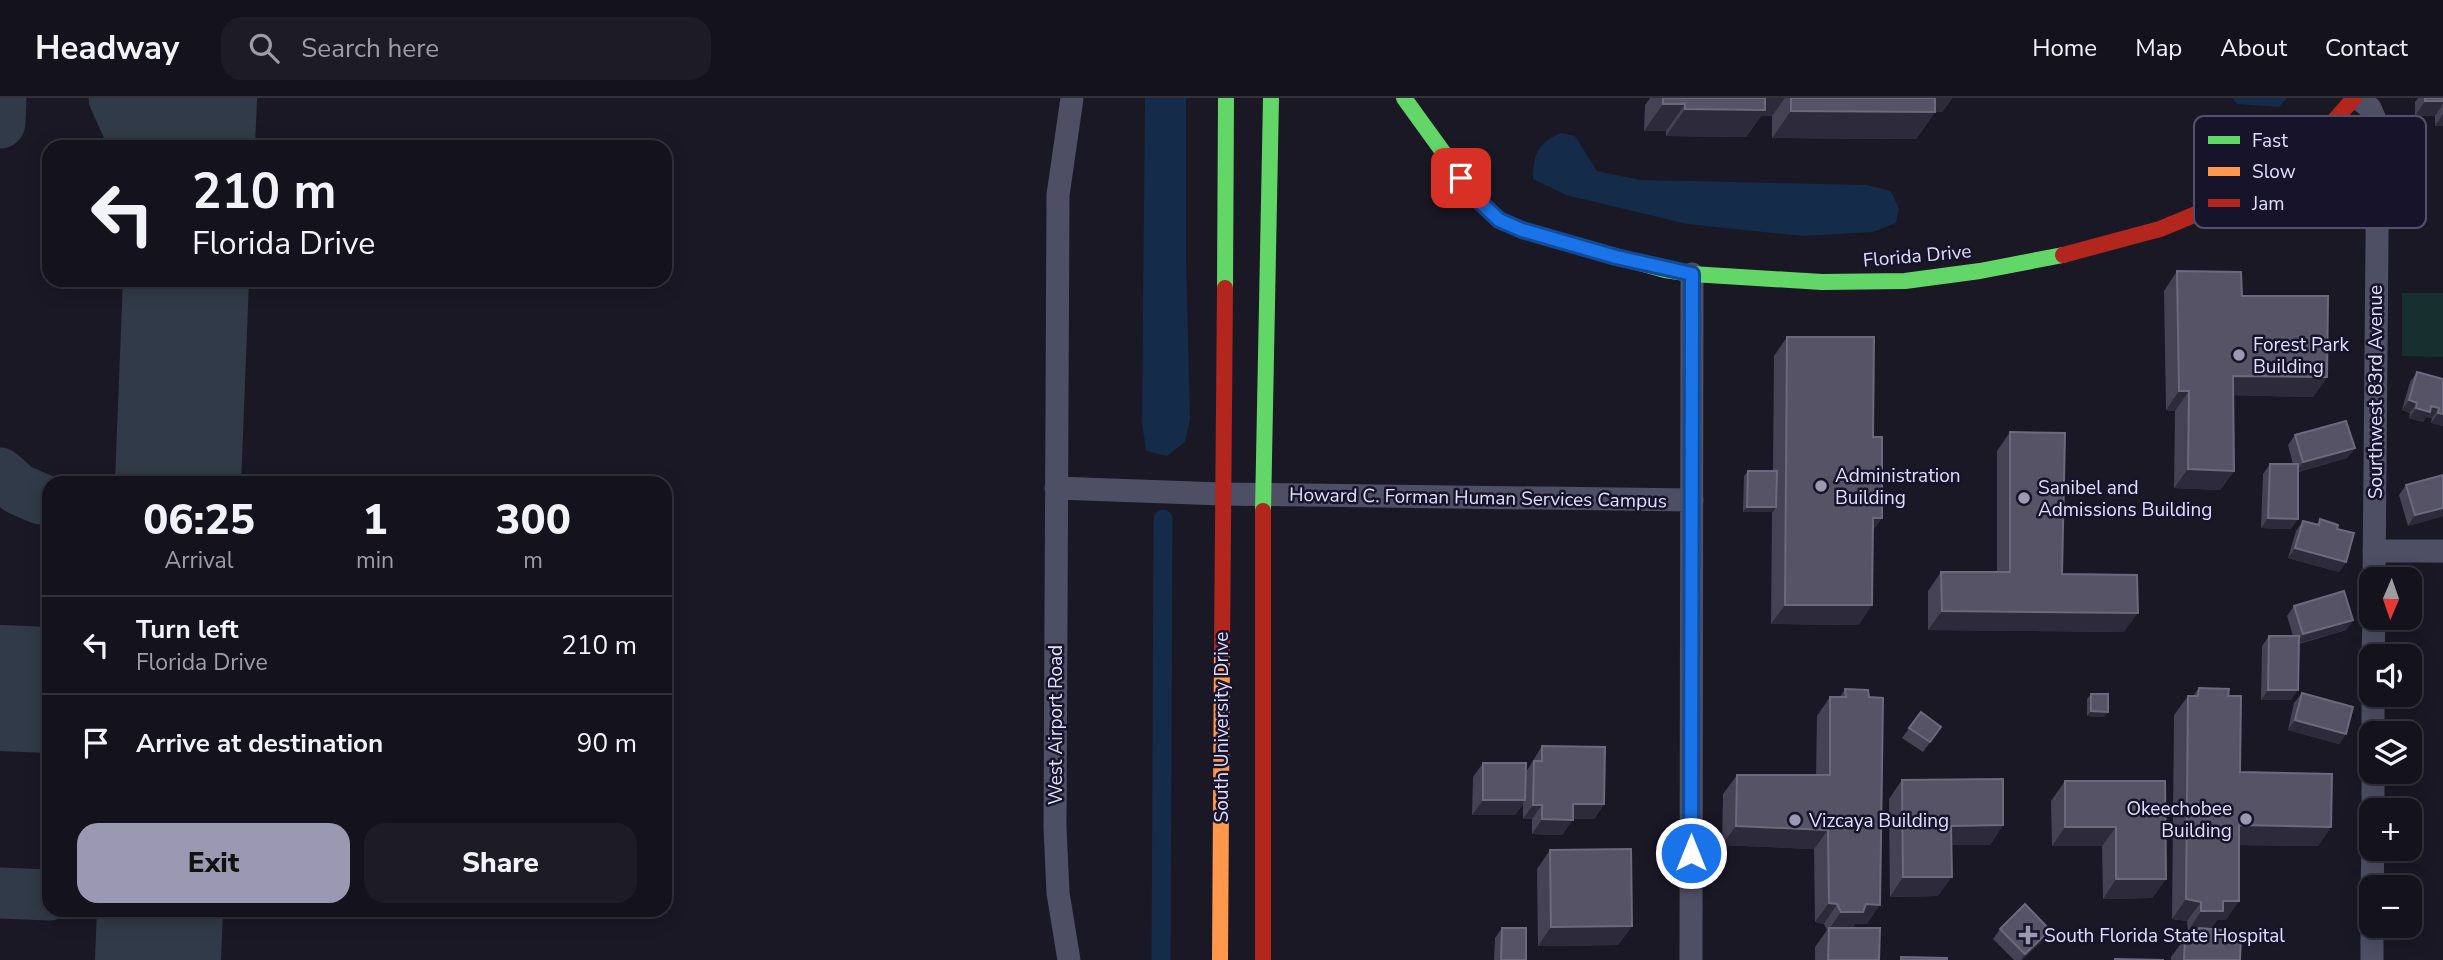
<!DOCTYPE html>
<meta charset="utf-8">
<style>
body{margin:0;font-family:"Nunito Sans",sans-serif;background:#1d1b25;color:#f1f3f6;height:100vh;display:flex;flex-direction:column;font-size:26px;white-space:nowrap}
*{box-sizing:border-box;margin:0}
p{font-size:23px;color:#9d9ea3}
.icon{flex:none;width:38px;height:38px;fill:none;stroke:currentColor;stroke-width:2;stroke-linecap:round;stroke-linejoin:round}
.map{position:relative;flex:1;overflow:hidden}
.details{position:absolute;left:42px;top:378px;width:630px;height:441px;display:flex;flex-direction:column;background:#14121c;border-radius:21px;box-shadow:0 4px 18px #0003,0 0 0 2px #33323b}
.details>*{flex:none}
.hud{position:absolute;left:42px;top:42px;width:630px;height:147px;border-radius:21px;box-shadow:0 4px 18px #0003,0 0 0 2px #33323b;background:#14121c;color:#f1f3f6;overflow:hidden}
.needle{width:46px;rotate:182deg}
.tools{position:absolute;left:2359px;top:469px;display:grid;gap:14px}
.tools a{display:grid;place-items:center;width:63px;height:63px;border-radius:14px;background:#14121c;box-shadow:0 4px 18px #0003,0 0 0 2px #33323b;font-size:35px}
.pin{position:absolute;display:grid;place-items:center;width:60px;height:60px;color:#fff;margin:-30px;border-radius:14px;box-shadow:0 4px 10px #0006}
.me{position:absolute;width:77px;margin:-38px;rotate:0deg;stroke-linejoin:round;filter:drop-shadow(0 0 5px #0008)}
.turn{display:flex;align-items:center;gap:24px;height:147px;padding:0 35px;font-size:32px}
.turn .icon{width:91px;height:91px;stroke-width:2.5}
.turn b{display:block;font-size:49px;line-height:60px}
.eta{display:flex;justify-content:space-evenly;align-items:center;height:119px;text-align:center}
.eta b{font-size:42px;font-weight:800;line-height:49px}
.button{display:flex;gap:14px;margin-top:auto;padding:14px 35px}
.button a{flex:1;height:80px;border-radius:21px;background:#9b99b1;color:#111;font-size:28px;font-weight:800;line-height:80px;text-align:center}
.button a+a{background:#1d1b25;color:#f1f3f6}
ul{padding:0;list-style:none}
li{display:flex;align-items:center;gap:21px;height:98px;padding:0 35px;border-top:2px solid #33323b}
li div{flex:1}
li b{display:block;font-size:26px}
li em{font-style:normal}
header{display:flex;align-items:center;gap:42px;box-sizing:border-box;height:98px;padding:0 35px;background:#14121c;border-bottom:2px solid #33323b}
header strong{font-size:33px}
nav{display:flex;gap:38px;margin-inline-start:auto;font-size:24px}
.search{width:490px;height:63px;background:#1d1b25;display:flex;align-items:center;gap:18px;box-sizing:border-box;padding:0 24px;border-radius:21px;color:#9d9ea3;font-size:26px}
.map>svg:first-child{display:block}
.pitch{fill:#17302f}
.water{fill:#142b4a}
.lines{fill:none;stroke-linecap:round;stroke-linejoin:round}
.canal{stroke:#142b4a;stroke-width:19}
.taxiway{stroke:#313a48;stroke-width:51}
.runway{stroke:#313a48;stroke-width:126}
.street{stroke:#4e4e65;stroke-width:23}
.fast{stroke:#63d668;stroke-width:16}
.slow{stroke:#ff974d;stroke-width:16}
.jam{stroke:#b3261e;stroke-width:16}
.wall{fill:#454353}
.shaded-wall{fill:#2d2b39}
.building{fill:#555365;stroke:#6b697d;stroke-width:2}
.route-casing{stroke:#114b97;stroke-width:18}
.route{stroke:#1a73e8;stroke-width:12}
.poi-dot{fill:#9b99b1;stroke:#16132a;stroke-width:2.5}
.labels{text-anchor:middle;stroke-width:5;stroke-linejoin:round;paint-order:stroke}
.street-label{font-size:19px;fill:#e0defd;stroke:#16132a}
.poi-label{font-size:19px;fill:#e0defd;stroke:#16132a;text-anchor:start}
.key{fill:#16132a;stroke:#535069;stroke-width:2}
.key-label{font-size:19px;fill:#e0defd}
</style>
<header>
<strong>Headway</strong>
<div class="search"><svg class="icon" aria-label="search" viewBox="0 0 24 24"><circle cx="10" cy="10" r="6"/><path d="M15 15l6 6"/></svg>Search here</div>
<nav><a>Home</a><a>Map</a><a>About</a><a>Contact</a></nav>
</header>
<div class="map">
<svg width="2443" height="862" viewBox="0 0 2443 862">
<rect width="100%" height="100%" fill="#1a1825"/>
<path class="pitch" d="M2402,195H2443V259L2402,258Z"/>
<path class="water" d="M1145,0H1186V163L1190,322L1185,344L1167,358L1146,353L1142,324Z
M2232,0H2287L2279,9L2237,6Z
M1561,35L1575,38L1597,73L1640,82L1867,87L1891,93L1899,111L1896,125L1873,134L1802,138L1687,126L1566,97L1533,81C1533,57 1538,44 1561,35Z"/>
<g class="lines">
<path class="canal" d="M1161,862L1163,421"/>
<path class="taxiway" d="M114,0L136,49
M0,25L1,0
M172,182L183,273
M0,375L18,391L41,401
M161,385L174,368L180,345
M0,795L49,797
M158,856L171,829L191,812"/>
<path class="runway" d="M192,49L194,0
M178,385L186,182
M0,590L49,592
M158,862L160,812"/>
<path class="street" d="M2358,0L2370,10L2378,29L2374,481
M2312,48C2347,65 2360,66 2376,104
M1056,390L1222,396L1692,402
M2374,453H2443
M2373,558L2374,520
M2373,635V597
M2373,712V674
M2372,789L2373,751
M1069,862L1058,795L1055,729L1058,97L1072,0
M1691,862L1692,176
M2372,862V828"/>
<path class="fast" d="M1404,0L1477,101L1499,122L1522,132L1665,172L1692,176L1822,184L1905,183L1980,173L2063,157
M1225,190L1226,0
M1263,413L1271,0"/>
<path class="slow" d="M1220,862L1222,551"/>
<path class="jam" d="M2063,157L2160,131L2206,112L2254,87L2312,48L2354,0
M1263,413V862
M1222,551L1225,190"/>
</g>
<path class="wall" d="M1650,0H1952L1942,14H1935L1916,41L1772,40V18H1761L1746,39L1666,38V33H1644L1645,7Z
M2418,0H2443V28H2435V18H2415V4Z
M2177,173L2242,198L2327,279L2313,299L2233,297L2234,373L2220,392L2174,390L2175,313L2166,312L2164,193Z
M1787,239L1873,339L1882,420L1873,432L1859,527L1771,526L1772,414H1743L1744,378L1748,373H1773L1774,258Z
M2417,274L2443,281V328L2431,325L2432,320L2426,319L2423,324L2409,320L2410,315L2402,312L2410,284Z
M2010,334L2062,476L2124,534L1928,532V493L1941,474H1997V353Z
M2295,337L2355,350L2347,360L2298,374L2291,431L2261,430L2263,376L2270,366H2293L2288,347Z
M2443,377V418L2408,428L2399,397L2406,387Z
M2320,421L2337,431L2346,464L2339,474L2288,460L2296,433L2303,423L2317,427Z
M2294,508L2353,522L2346,532L2299,546L2291,602H2261L2262,548L2269,538H2293L2287,518Z
M2199,590L2228,598L2240,674L2331,729L2318,748L2239,747L2226,822H2217L2211,831L2240,862H2171V859L2185,840H2193L2198,832L2188,833L2187,823L2172,821L2174,617L2188,598H2193Z
M1845,591L1867,826H1855L1852,830L1879,862H1815V849L1827,832L1824,826L1815,824L1814,751L1722,747L1723,696L1737,677H1816L1817,618L1830,599H1840Z
M2302,595L2346,636L2339,646L2288,632L2294,605Z
M2091,596L2104,619L2087,618V601Z
M1921,614L1941,629L1923,654L1902,640Z
M1542,648L1604,706L1594,721H1573L1562,737L1532,736V721H1523V706L1515,717H1472L1473,679L1483,665L1526,674Z
M1902,682L2003,727L1990,747H1952L1938,798L1890,799L1889,701Z
M2065,683H2165L2166,781L2152,800L2103,801L2102,748H2052L2051,703Z
M1550,752L1632,828L1618,847L1538,848L1537,771Z
M1502,830L1526,862H1494L1495,840Z
M2000,831L2043,842L2022,862H2014L1993,841Z"/>
<path class="shaded-wall" d="M1758,0H1785L1772,18H1761L1746,39L1666,38L1685,11Z
M1928,0H1952L1942,14L1921,13L1935,14L1916,41L1772,40L1791,13Z
M2425,3H2443V6L2435,18H2415Z
M1663,6H1685L1666,33H1644Z
M2443,16V28H2435Z
M2233,278L2327,279L2313,299L2219,297Z
M2179,293H2189L2175,313L2166,312Z
M2409,302L2417,305L2410,315L2402,312Z
M2431,308L2439,310L2432,320L2426,319L2423,324L2409,320L2416,310Z
M2438,315L2443,316V328L2431,325Z
M2355,350L2347,360L2296,374L2303,364Z
M2188,371L2234,373L2220,392L2174,390Z
M1747,409H1776L1773,414H1743Z
M2443,410V418L2408,428L2415,417Z
M1873,420H1882L1868,439Z
M2268,420L2298,421L2291,431L2261,430Z
M2295,450L2346,464L2339,474L2288,460Z
M1785,507H1872L1859,527L1771,526Z
M1942,513L2138,515L2124,534L1928,532Z
M2353,522L2346,532L2296,546L2303,536Z
M2268,592H2298L2291,602H2261Z
M2091,613L2108,614L2104,619L2087,618Z
M2295,622L2346,636L2339,646L2288,632Z
M1483,702H1525L1515,717H1472Z
M1573,706H1604L1594,721H1562Z
M1533,707H1542L1532,721H1523Z
M1542,721L1573,722L1562,737L1532,736Z
M2003,727L1990,747H1938L1951,728Z
M2239,727L2331,729L2318,748L2226,747Z
M1736,728L1828,732L1814,751L1722,747Z
M2065,729H2116L2102,748H2052Z
M1903,779H1952L1938,798L1890,799Z
M2116,781H2166L2152,800L2103,801Z
M2186,801L2201,804L2187,823L2172,821Z
M2223,803H2239L2226,822H2217L2210,832L2188,833L2201,813Z
M1829,805L1837,806L1824,826L1815,824Z
M1866,806L1880,807L1867,826H1855L1849,834L1829,831L1841,814Z
M1632,828L1618,847L1538,848L1551,829Z
M2050,832L2043,842L2022,862H2021L2025,856Z"/>
<path class="building" d="M1663,0H1765V12L1685,11V6H1663Z
M1791,0H1935V14L1791,13Z
M2425,0H2443V3H2425Z
M2177,173L2241,174L2242,198H2328L2327,279L2233,278L2234,373L2188,371L2189,293H2179Z
M1787,239H1874L1873,339H1882V420H1873L1872,507H1785Z
M2417,274L2443,281V316L2438,315L2439,310L2431,308L2430,314L2416,310L2417,305L2409,302Z
M2346,323L2355,350L2303,364L2295,337Z
M2010,334L2065,335L2062,476L2137,477L2138,515L1942,513L1941,474H2010Z
M2270,366H2298V421L2268,420Z
M1748,373H1777L1776,409H1747Z
M2443,377V410L2415,417L2406,387Z
M2320,421L2338,427L2337,431L2354,435L2346,464L2295,450L2303,423L2319,427Z
M2344,493L2353,522L2303,536L2294,508Z
M2269,538H2299L2298,592H2268Z
M2199,590L2229,591L2228,598H2241L2240,674L2332,676L2331,729L2239,727V803H2223V813H2201V804L2186,801L2188,598H2198Z
M1845,591L1868,592L1869,599L1883,600L1880,807L1866,806L1863,814H1841L1837,806L1829,805L1828,732L1736,728L1737,677H1830V599H1846Z
M2302,595L2353,609L2346,636L2295,622Z
M2091,596H2108V614L2091,613Z
M1921,614L1941,629L1930,644L1909,630Z
M1542,648L1605,649L1604,706H1573V722L1542,721V707H1533L1534,663H1542Z
M1483,665H1526L1525,702H1483Z
M2003,681V727L1951,728L1952,779H1903L1902,682Z
M2065,683H2165L2166,781H2116V729H2065Z
M1631,751L1632,828L1551,829L1550,752Z
M2025,806L2050,832L2025,856L2000,831Z
M1502,830H1526V862H1501Z
M1829,830H1880L1879,862H1828Z
M2199,830L2222,832L2226,839H2241L2240,862H2184L2185,840H2194Z
M1901,859L1947,860V862H1901Z
M2115,861L2164,862H2115Z"/>
<g class="lines">
<defs>
<path id="route" d="M1461,80L1477,101L1499,122L1522,132L1616,159L1692,176L1691,755"/>
</defs>
<use href="#route" class="route-casing"/>
<use href="#route" class="route"/>
</g>
<g class="poi-dot">
<circle cx="2239" cy="257" r="7"/>
<circle cx="1821" cy="388" r="7"/>
<circle cx="2024" cy="400" r="7"/>
<circle cx="2246" cy="721" r="7"/>
<circle cx="1795" cy="722" r="7"/>
<path d="M2024.5 826.5h7v7h7v7h-7v7h-7v-7h-7v-7h7z"/>
</g>
<g class="labels">
<g class="street-label">
<text transform="translate(1917 157) rotate(-5)" y="7">Florida Drive</text>
<text transform="translate(2375 294) rotate(-90)" y="7">Sourthwest 83rd Avenue</text>
<text transform="translate(1478 399) rotate(1)" y="7">Howard C. Forman Human Services Campus</text>
<text transform="translate(1055 627) rotate(-90)" y="7">West Airport Road</text>
<text transform="translate(1221 629) rotate(-90)" y="7">South University Drive</text>
</g>
<g class="poi-label">
<text x="2253" y="253">Forest Park<tspan x="2253" dy="22">Building</tspan></text>
<text x="1835" y="384">Administration<tspan x="1835" dy="22">Building</tspan></text>
<text x="2038" y="396">Sanibel and<tspan x="2038" dy="22">Admissions Building</tspan></text>
<text x="2232" y="717" text-anchor="end">Okeechobee<tspan x="2232" dy="22">Building</tspan></text>
<text x="1809" y="729">Vizcaya Building</text>
<text x="2044" y="844">South Florida State Hospital</text>
</g>
</g>
<rect x="2194" y="18" width="232" height="112" rx="10" class="key"/>
<rect x="2208" y="38" width="32" height="8" fill="#63d668"/>
<rect x="2208" y="69" width="32" height="9" fill="#ff974d"/>
<rect x="2208" y="101" width="32" height="8" fill="#b3261e"/>
<g class="key-label">
<text x="2252" y="49">Fast</text>
<text x="2252" y="80">Slow</text>
<text x="2252" y="112">Jam</text>
</g>
</svg>
<div class="tools">
<a><svg class="needle" viewBox="-14 -14 28 28"><path d="M0-13l5 13h-10z" fill="#e53935"/><path d="M0 13l5-13h-10z" fill="#9d9ea3"/></svg></a>
<a><svg class="icon" aria-label="sound" viewBox="0 0 24 24"><path d="M4 9h4l5-4v14l-5-4H4zM17 9q2 3 0 6"/></svg></a>
<a><svg class="icon" aria-label="layers" viewBox="0 0 24 24"><path d="M12 4l9 5-9 5-9-5zM3 14l9 5 9-5"/></svg></a>
<a>+</a>
<a>−</a>
</div>
<div class="pin" style="left:1461px;top:80px;background:#d93025"><svg class="icon" aria-label="arrive" viewBox="0 0 24 24"><path d="M6 21V4h12l-3 4 3 4H6"/></svg></div>
<svg class="me" style="left:1691px;top:755px" viewBox="-20 -20 40 40"><circle r="17" fill="#1a73e8" stroke="#fff" stroke-width="3"/><path d="M0-11L8 9 0 5-8 9z" fill="#fff"/></svg>
<div class="hud">
<div class="turn"><svg class="icon" aria-label="left" viewBox="0 0 24 24"><path d="M17 20v-9H6M10 6l-5 5 5 5"/></svg><div><b>210 m</b>Florida Drive</div></div>
</div>
<section class="details">
<div class="eta">
<div><b>06:25</b><p>Arrival</p></div>
<div><b>1</b><p>min</p></div>
<div><b>300</b><p>m</p></div>
</div>
<ul>
<li><svg class="icon" aria-label="left" viewBox="0 0 24 24"><path d="M17 20v-9H6M10 6l-5 5 5 5"/></svg><div><b>Turn left</b><p>Florida Drive</p></div><em>210 m</em></li>
<li><svg class="icon" aria-label="arrive" viewBox="0 0 24 24"><path d="M6 21V4h12l-3 4 3 4H6"/></svg><div><b>Arrive at destination</b></div><em>90 m</em></li>
</ul>
<div class="button"><a>Exit</a><a>Share</a></div>
</section>
</div>
